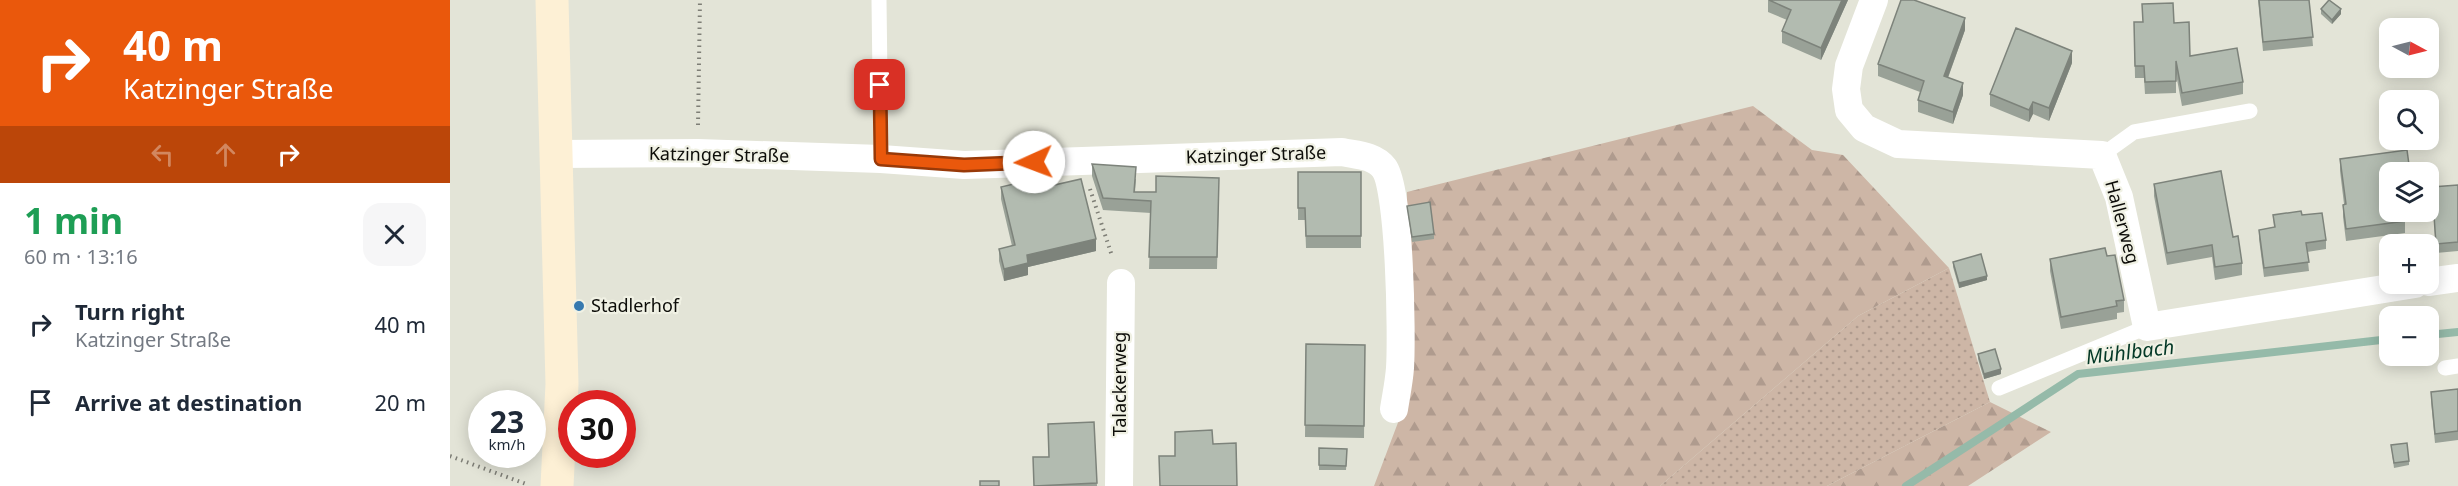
<!DOCTYPE html>
<meta charset="utf-8">
<style>
body{margin:0;font-family:"Noto Sans",sans-serif;background:#f6f6f7;color:#1f2937;height:100vh;display:flex;flex-direction:column;font-size:22px;white-space:nowrap}
*{box-sizing:border-box;margin:0}
p{font-size:20px;color:#747a83}
.icon{flex:none;width:33px;height:33px;fill:none;stroke:currentColor;stroke-width:2;stroke-linecap:round;stroke-linejoin:round}
.map{position:relative;flex:1;overflow:hidden}
.panel{display:flex;flex-direction:column;background:#fff;width:450px}
.panel>*{flex:none}
.hud{background:#ea580c;color:#fff;overflow:hidden}
.needle{width:39px;rotate:97deg}
.tools{position:absolute;left:1929px;top:18px;display:grid;gap:12px}
.tools a{display:grid;place-items:center;width:60px;height:60px;border-radius:12px;background:#fff;box-shadow:0 3px 15px #0003;font-size:30px}
.speed{position:absolute;left:18px;top:390px;display:flex;gap:12px;font-size:30px;font-weight:700;text-align:center}
.speed>*{display:grid;place-content:center;width:78px;height:78px;border-radius:50%;background:#fff;box-shadow:0 3px 15px #0003;line-height:1}
.speed small{font-size:15px;font-weight:400}
.speed .limit{border:9px solid #d22;background:#fff;color:#111}
.pin{position:absolute;display:grid;place-items:center;width:51px;height:51px;color:#fff;margin:-26px;border-radius:12px;box-shadow:0 3px 9px #0006}
.me{position:absolute;width:66px;margin:-33px;rotate:268deg;stroke-linejoin:round;filter:drop-shadow(0 0 4px #0008)}
.turn{display:flex;align-items:center;gap:21px;height:126px;padding:0 24px;font-size:27px}
.turn .icon{width:78px;height:78px;stroke-width:2.5}
.turn b{display:block;font-size:42px;line-height:51px}
.lanes{display:flex;align-items:center;height:57px;padding:0 24px;background:#0003;justify-content:center;gap:30px;direction:ltr}
.lanes .off{opacity:.35}
.round{display:grid;place-items:center;flex:none;width:63px;height:63px;border-radius:18px;background:#f6f6f7}
.head{display:flex;align-items:center;justify-content:space-between;height:102px;padding:0 24px}
h1{font-size:36px;font-weight:700;line-height:45px;color:#1e9e55}
ul{padding:0;list-style:none}
li{display:flex;align-items:center;gap:18px;height:78px;padding:0 24px}
li div{flex:1}
li b{display:block;font-size:22px}
li em{font-style:normal}
main{display:flex;flex:1;min-height:0}
.map>svg:first-child{display:block}
.grass{fill:url(#grass-dots)}
.forest{fill:url(#forest-firs)}
.lines{fill:none;stroke-linecap:round;stroke-linejoin:round}
.stream{stroke:#95baa9;stroke-width:8}
.path{stroke:#7e7e76;stroke-width:4;stroke-dasharray:1.5 4.5;stroke-linecap:butt}
.lane{stroke:#fff;stroke-width:15}
.street{stroke:#fff;stroke-width:28}
.secondary{stroke:#fdf0d5;stroke-width:33}
.wall{fill:#99a197}
.shaded-wall{fill:#7d837b}
.building{fill:#b2bbb0;stroke:#7d837b;stroke-width:1.5}
.route-casing{stroke:#983908;stroke-width:15}
.route{stroke:#ea580c;stroke-width:10}
.poi-dot{fill:#3679af;stroke:#f0f1e4;stroke-width:2}
.labels{text-anchor:middle;stroke-width:4.5;stroke-linejoin:round;paint-order:stroke}
.street-label{font-size:18px;fill:#0d0d09;stroke:#f0f1e4}
.poi-label{font-size:18px;fill:#0d0d09;stroke:#f0f1e4;text-anchor:start}
.water-label{font-size:20px;font-style:italic;fill:#033826;stroke:#f0f1e4}
</style>
<main>
<section class="panel">
<div class="hud">
<div class="turn"><svg class="icon" aria-label="right" viewBox="0 0 24 24"><path d="M7 20v-9h11M14 6l5 5-5 5"/></svg><div><b>40 m</b>Katzinger Straße</div></div>
<div class="lanes"><svg class="icon off" aria-label="left" viewBox="0 0 24 24"><path d="M17 20v-9H6M10 6l-5 5 5 5"/></svg><svg class="icon off" aria-label="ahead" viewBox="0 0 24 24"><path d="M12 20V5M6 11l6-6 6 6"/></svg><svg class="icon" aria-label="right" viewBox="0 0 24 24"><path d="M7 20v-9h11M14 6l5 5-5 5"/></svg></div>
</div>
<div class="head"><div><h1>1 min</h1><p>60 m · 13:16</p></div><a class="round"><svg class="icon" aria-label="close" viewBox="0 0 24 24"><path d="M6 6l12 12M18 6L6 18"/></svg></a></div>
<ul>
<li><svg class="icon" aria-label="right" viewBox="0 0 24 24"><path d="M7 20v-9h11M14 6l5 5-5 5"/></svg><div><b>Turn right</b><p>Katzinger Straße</p></div><em>40 m</em></li>
<li><svg class="icon" aria-label="arrive" viewBox="0 0 24 24"><path d="M6 21V4h12l-3 4 3 4H6"/></svg><div><b>Arrive at destination</b></div><em>20 m</em></li>
</ul>
</section>
<div class="map">
<svg width="2008" height="486" viewBox="0 0 2008 486">
<defs>
<pattern id="grass-dots" width="8" height="8" patternUnits="userSpaceOnUse" patternTransform="scale(1.5)"><rect width="8" height="8" fill="#cdb6a6"/><path d="M2 2h.1M6 6h.1" fill="none" stroke="#af9b8e" stroke-width="1.8" stroke-linecap="round"/></pattern>
<pattern id="forest-firs" width="22" height="20" patternUnits="userSpaceOnUse" patternTransform="scale(1.5)"><rect width="22" height="20" fill="#cdb6a6"/><path d="M5 1l3.5 6h-7zM16 11l3.5 6h-7z" fill="#af9b8e"/></pattern>
</defs>
<rect width="100%" height="100%" fill="#e3e4d7"/>
<path class="grass" d="M1499,268L1540,402L1377,486H1210L1408,316Z"/>
<path class="forest" d="M1303,106L1362,150L1393,155L1499,268L1408,316L1210,486H924L955,404L957,192Z
M1540,402L1601,432L1518,486H1377Z"/>
<g class="lines">
<path class="stream" d="M1978,335L2008,332
M1456,486L1628,374L1940,339"/>
<path class="path" d="M248,125L250,0
M640,189L662,256
M0,456L76,484"/>
<path class="lane" d="M429,0L431,159
M1652,155L1684,132L1800,111
M1995,368L2008,366
M1549,388L1697,327"/>
<path class="street" d="M1424,0L1399,66L1396,89L1399,110L1414,128L1448,144L1652,155L1669,197L1697,327L1965,284
M107,154L248,153L431,159L514,165L892,152C906,155 924,155 934,168C950,189 952,336 950,368C949,382 946,396 944,409
M1978,282L2008,278
M669,486L671,283"/>
<path class="secondary" d="M102,0L112,384L107,486"/>
</g>
<path class="wall" d="M1318,0H1398L1371,60L1332,43V31L1337,20L1318,12Z
M1808,0H1859L1863,46L1813,51Z
M1871,9L1891,14L1882,24L1871,14Z
M1684,22L1724,23L1740,56L1793,82V94L1732,106L1726,74V93L1695,94L1694,78H1685Z
M1515,30L1498,78L1513,95L1503,124L1468,112V100L1470,92L1428,76V64Z
M1622,63L1599,121L1583,114L1579,122L1540,106V94Z
M1890,159L1940,172L1955,221V233L1896,241L1893,217V205L1894,204L1890,171Z
M642,164L686,179L685,192H706L769,190L767,269H699L701,213L653,210L642,176Z
M848,172H911V248H856L855,220H848Z
M1704,184L1783,237L1792,263V275L1765,280L1762,257L1717,265L1704,196Z
M2008,185V251L1986,253L1982,187Z
M600,186L646,251L578,267V275L554,281L549,261V249L562,246L551,199V187Z
M957,206L984,234V239L962,242Z
M1823,215H1852L1876,240V249L1857,252L1859,271L1814,277L1809,239V230L1824,227Z
M1657,256L1674,300V312L1667,313V319L1611,329L1600,271V259Z
M1503,262L1537,280L1509,288L1503,267Z
M856,344L915,345L914,438L855,437Z
M1528,354L1551,374L1534,379L1528,359Z
M2008,389V440L1985,443L1981,401V392Z
M644,422L647,486H584Z
M1941,445L1959,461V465L1944,468Z
M869,448L897,449L896,470H869Z"/>
<path class="shaded-wall" d="M1392,0H1398L1371,60V48Z
M1891,9V14L1882,24V20Z
M1515,18V30L1494,88V76Z
M1622,51V63L1599,121V108Z
M1513,83V95L1503,124V112Z
M1583,102V114L1579,122V110Z
M646,239V251L578,267V275L554,281V269L577,255Z
M1537,276V280L1509,288V283Z
M1551,369V374L1534,379V374Z"/>
<path class="building" d="M1319,0H1392L1371,48L1332,31L1341,10Z
M1451,0H1464L1515,18L1494,76L1513,83L1503,112L1468,100L1474,81L1428,64Z
M1809,0H1859L1863,37L1813,42Z
M1879,0L1891,9L1882,20L1871,9Z
M1723,3L1724,23L1739,22L1740,56L1787,48L1793,82L1732,93L1726,61V81L1695,82L1694,66H1685L1684,22H1693L1692,4Z
M1566,28L1622,51L1599,108L1583,102L1579,110L1540,94Z
M1957,150L1960,172H1940V212H1954L1955,221L1896,229L1893,205L1896,204L1890,159Z
M642,164L686,167L684,192H706V176L769,178L767,257H699L701,201L653,198Z
M1771,171L1783,237L1788,236L1792,263L1765,267L1762,245L1717,253L1704,184Z
M848,172H911V236H856L855,208H848Z
M598,176L600,186L631,179L646,239L577,255L578,263L554,269L549,249L565,245L551,187Z
M2008,185V242L1986,244L1982,187Z
M980,202L984,234L962,237L957,206Z
M1851,211L1852,215L1872,213L1876,240L1856,243L1859,262L1814,268L1809,230L1825,227L1823,215Z
M1655,248L1657,256L1665,255L1674,300L1666,301L1667,306L1611,317L1600,259Z
M1531,254L1537,276L1509,283L1503,262Z
M856,344L915,345L914,426L855,425Z
M1545,349L1551,369L1534,374L1528,354Z
M2008,389V431L1985,434L1981,392Z
M644,422L647,483L584,486L583,457H599L598,424Z
M762,430L763,444L786,443L787,486H710L709,456H725V432Z
M1957,443L1959,461L1944,463L1941,445Z
M869,448L897,449L896,466L869,465Z
M530,481H549V486H530Z"/>
<g class="lines">
<defs>
<path id="route" d="M430,85L431,159L514,165L584,162"/>
</defs>
<use href="#route" class="route-casing"/>
<use href="#route" class="route"/>
</g>
<circle class="poi-dot" cx="129" cy="306" r="6"/>
<g class="labels">
<g class="street-label">
<text transform="translate(269 155) rotate(1)" y="6">Katzinger Straße</text>
<text transform="translate(806 155) rotate(-2)" y="6">Katzinger Straße</text>
<text transform="translate(1672 222) rotate(75)" y="6">Hallerweg</text>
<text transform="translate(670 384) rotate(-90)" y="6">Talackerweg</text>
</g>
<g class="poi-label">
<text x="141" y="312">Stadlerhof</text>
</g>
<g class="water-label">
<text transform="translate(1680 352) rotate(-7)" y="7">Mühlbach</text>
</g>
</g>
</svg>
<div class="tools">
<a><svg class="needle" viewBox="-14 -14 28 28"><path d="M0-13l5 13h-10z" fill="#e53935"/><path d="M0 13l5-13h-10z" fill="#747a83"/></svg></a>
<a><svg class="icon" aria-label="search" viewBox="0 0 24 24"><circle cx="10" cy="10" r="6"/><path d="M15 15l6 6"/></svg></a>
<a><svg class="icon" aria-label="layers" viewBox="0 0 24 24"><path d="M12 4l9 5-9 5-9-5zM3 14l9 5 9-5"/></svg></a>
<a>+</a>
<a>−</a>
</div>
<div class="speed"><div>23<small>km/h</small></div><div class="limit">30</div></div>
<div class="pin" style="left:430px;top:85px;background:#d93025"><svg class="icon" aria-label="arrive" viewBox="0 0 24 24"><path d="M6 21V4h12l-3 4 3 4H6"/></svg></div>
<svg class="me" style="left:584px;top:162px" viewBox="-20 -20 40 40"><circle r="19" fill="#fff"/><path d="M0-13L10 11 0 6-10 11z" fill="#ea580c"/></svg>
</div>
</main>
